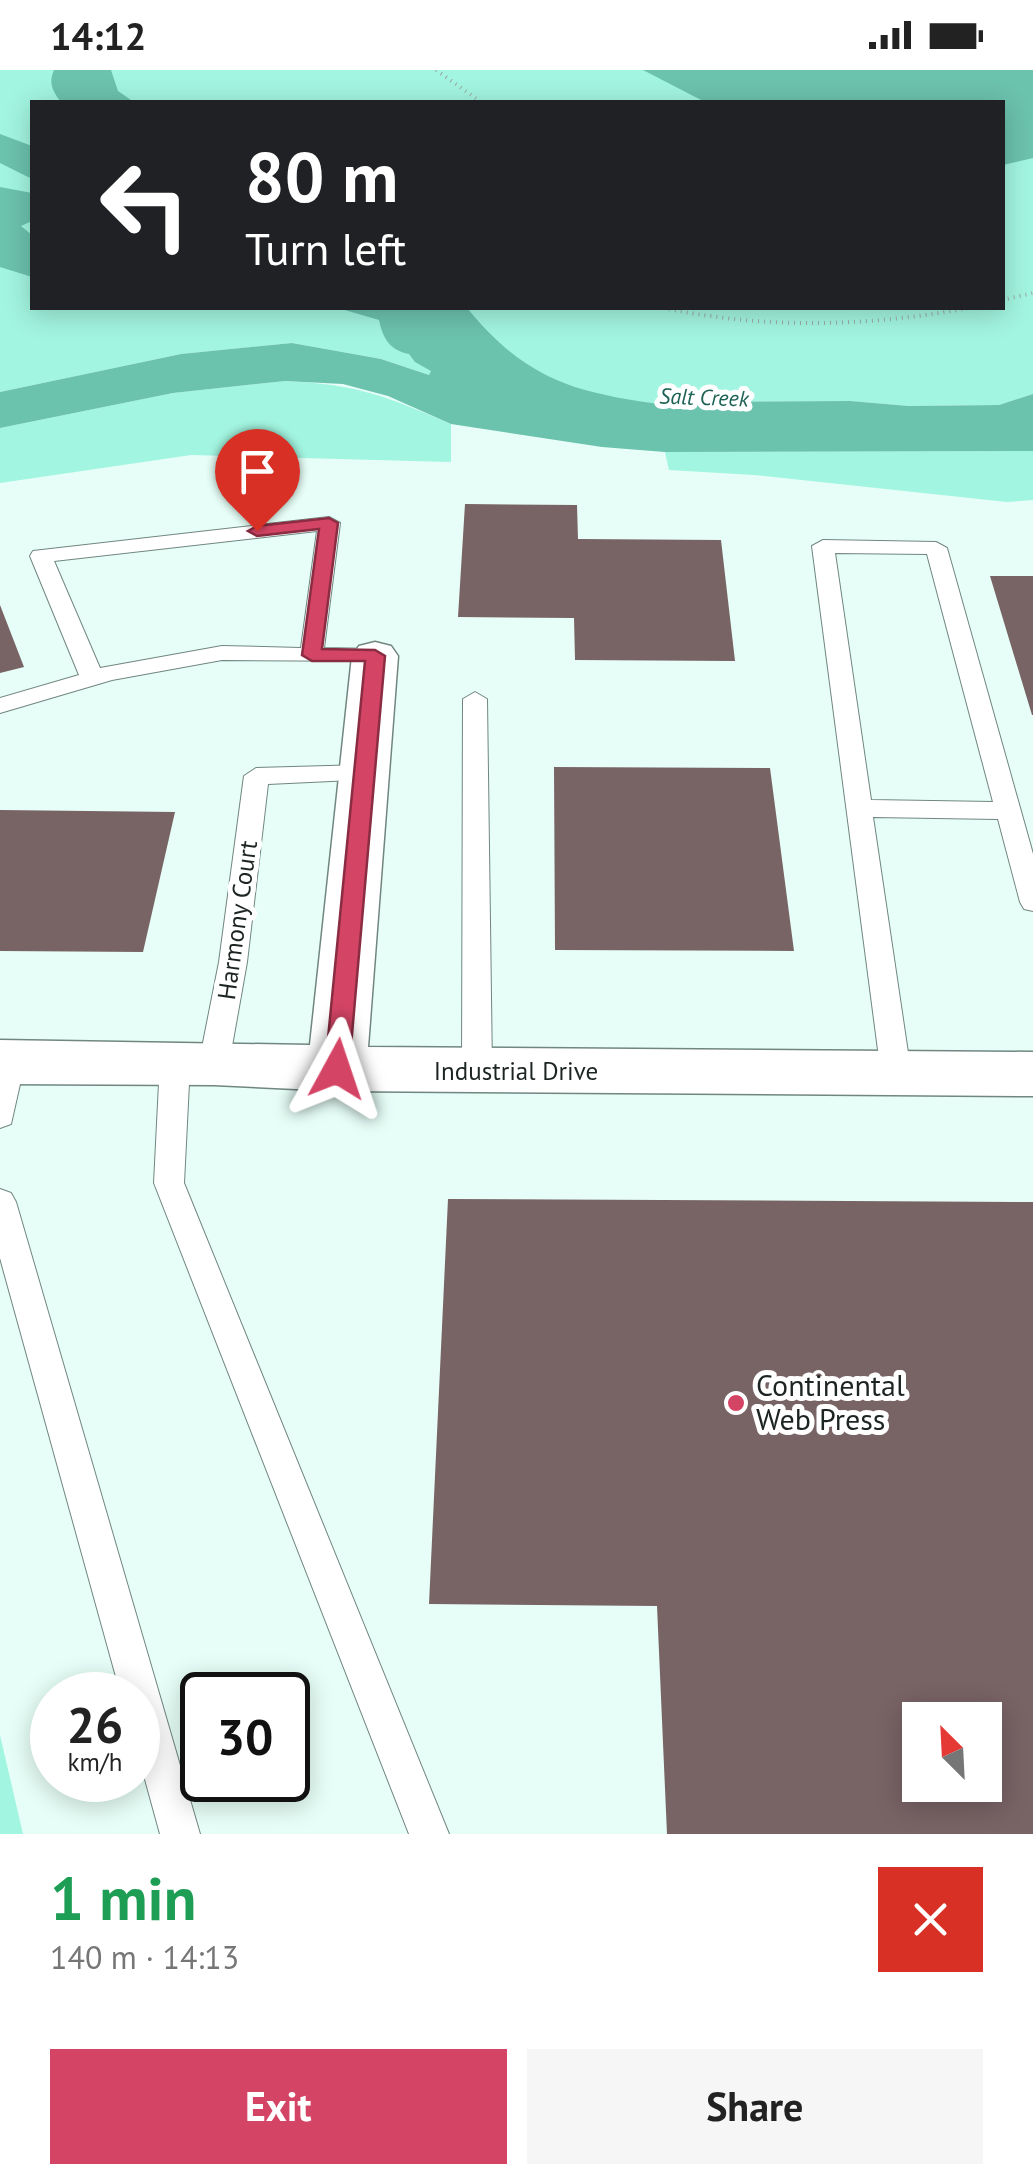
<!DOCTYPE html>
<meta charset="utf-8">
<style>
body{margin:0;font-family:"PT Sans",sans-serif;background:#f6f6f6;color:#222;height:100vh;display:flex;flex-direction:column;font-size:38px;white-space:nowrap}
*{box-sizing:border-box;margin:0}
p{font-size:32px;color:#767676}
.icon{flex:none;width:55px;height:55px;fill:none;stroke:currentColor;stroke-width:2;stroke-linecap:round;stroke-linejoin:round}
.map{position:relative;height:1764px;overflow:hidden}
.panel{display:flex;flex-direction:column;background:#fff;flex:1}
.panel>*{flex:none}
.guide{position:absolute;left:30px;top:30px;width:975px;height:210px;border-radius:0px;box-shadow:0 5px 25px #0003;background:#202124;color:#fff;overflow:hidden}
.needle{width:65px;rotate:336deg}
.buttons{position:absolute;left:902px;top:1632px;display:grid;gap:20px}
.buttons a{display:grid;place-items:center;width:100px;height:100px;border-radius:0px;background:#fff;box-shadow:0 5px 25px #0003;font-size:50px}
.speed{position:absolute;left:30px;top:1602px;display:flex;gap:20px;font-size:50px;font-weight:700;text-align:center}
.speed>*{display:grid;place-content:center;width:130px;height:130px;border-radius:50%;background:#fff;box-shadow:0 5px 25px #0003;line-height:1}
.speed small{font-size:25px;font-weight:400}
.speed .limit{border:5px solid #111;border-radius:15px;background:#fff;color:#111}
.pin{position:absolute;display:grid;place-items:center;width:85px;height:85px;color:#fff;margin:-102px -42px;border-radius:50% 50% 50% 0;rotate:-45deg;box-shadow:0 0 10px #0007}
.pin .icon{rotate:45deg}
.me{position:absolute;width:110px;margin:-55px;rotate:5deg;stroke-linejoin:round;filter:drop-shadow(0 0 8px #0008)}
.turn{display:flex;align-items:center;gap:35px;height:210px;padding:0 50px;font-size:45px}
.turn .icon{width:130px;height:130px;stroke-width:2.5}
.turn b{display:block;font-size:70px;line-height:85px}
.round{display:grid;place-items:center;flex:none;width:105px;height:105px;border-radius:0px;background:#f6f6f6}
.summary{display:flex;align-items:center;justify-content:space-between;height:170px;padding:0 50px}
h1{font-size:60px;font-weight:700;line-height:75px;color:#1e9e55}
.action{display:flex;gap:20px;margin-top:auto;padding:20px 50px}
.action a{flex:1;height:115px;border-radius:0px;background:#d44465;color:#fff;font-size:40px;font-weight:700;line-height:115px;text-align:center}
.action a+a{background:#f6f6f6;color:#222}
.status{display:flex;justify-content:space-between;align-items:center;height:70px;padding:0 50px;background:#fff;direction:ltr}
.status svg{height:28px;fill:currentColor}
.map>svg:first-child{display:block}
.green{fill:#a2f5e0;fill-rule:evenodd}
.water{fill:#6bc2ad}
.building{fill:#786365;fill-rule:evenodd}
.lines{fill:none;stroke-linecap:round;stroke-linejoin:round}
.service-casing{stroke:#718680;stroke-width:2}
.minor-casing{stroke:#718680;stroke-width:3}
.path{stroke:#9aaca7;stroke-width:4;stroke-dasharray:1 5;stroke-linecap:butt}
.service{fill:#fff;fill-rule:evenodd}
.minor{fill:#fff;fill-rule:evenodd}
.route{fill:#d44465;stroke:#8a2c42;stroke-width:2.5}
.poi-dot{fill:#d44465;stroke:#fff;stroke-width:4}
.labels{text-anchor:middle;stroke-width:10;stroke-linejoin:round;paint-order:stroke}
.far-water-label{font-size:22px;font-style:italic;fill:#1d6254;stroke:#fff}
.street-label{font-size:25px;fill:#1d2523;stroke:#fff}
.near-poi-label{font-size:30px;fill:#1d2523;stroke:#fff;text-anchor:start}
</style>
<div class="status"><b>14:12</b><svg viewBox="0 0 49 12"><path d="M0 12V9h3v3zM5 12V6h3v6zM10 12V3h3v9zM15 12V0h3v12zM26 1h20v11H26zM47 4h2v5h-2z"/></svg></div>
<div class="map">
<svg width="1033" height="1764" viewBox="0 0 1033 1764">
<rect width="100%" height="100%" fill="#e6fef7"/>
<path class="green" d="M0,0H1033V324L999,335L909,336L850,331L693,332L681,337L429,305L381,289L292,273L181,284L0,322ZM32,32H1002V238H32Z
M284,311C357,314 386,326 451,354V392L191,385L0,413V358L173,323Z
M1033,381V430L1007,432L754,405L669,400L665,382Z
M0,1665L23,1764H0Z"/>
<path class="water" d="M54,0H111L118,21L134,32H61C53,22 48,13 54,0Z
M643,0H1033V88L1003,95L1002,32H705Z
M0,64L32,76V109L0,93Z
M0,117L32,123V151L21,156L32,165V207L0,197Z
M338,238H467C532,317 584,324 681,337L693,332L850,331L909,336L999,335L1033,324V381L665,382L602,377L451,354L388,326L343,314L285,311L173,323L0,358V322L181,284L292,273L381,289L429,305L431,301L415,292L409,284C390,280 383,269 379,250Z"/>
<path class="building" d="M465,434L577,435L578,469L721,470L735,591L575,590L574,548L458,547Z
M990,506H1033V645H1032Z
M0,535L24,597L0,603Z
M554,697L770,698L794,881L555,880Z
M0,740L175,742L143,882L0,881Z
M448,1129L1033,1132V1764H667L657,1536L429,1534ZM920,1650H985V1715H920Z"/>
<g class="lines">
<defs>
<path id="service" d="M329,447L340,453L324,578L375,579L387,586L383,591L222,590L112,610L0,643V628L79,605L30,486L33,481ZM317,461L301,578L222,576L100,598L54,491Z
M823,470L936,472L947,478L1033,784V841L1024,839L1020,832L998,749L873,747L911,1003L906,1011L896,1014L886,1011L881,1003L812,476ZM835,483L927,484L993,732L871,730Z
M475,622L487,629L492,1001L487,1009L477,1012L467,1009L462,1001L463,629Z
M364,695L376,703L373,709L268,714L247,892L229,993L224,1001L214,1004L204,1001L199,993L219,892L244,706L256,698Z
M10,981L20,984L25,992L11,1054L0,1058V984Z
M175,982L185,985L190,993L184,1113L449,1764H409L154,1113L160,993L165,985Z
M0,1119L11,1123L16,1132L200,1764H160L138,1684V1625H121L0,1188Z"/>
<path id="minor" d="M375,572L391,576L398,586L368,977L1033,982V1026L337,1021L214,1015L0,1014V970L310,975L352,586L359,576Z"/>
</defs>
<use href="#service" class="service-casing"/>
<use href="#minor" class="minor-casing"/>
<path class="path" d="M436,0L481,32
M1002,230L1033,223
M663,238C766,259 865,257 969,238"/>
<use href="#service" class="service"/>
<use href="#minor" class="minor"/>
</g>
<path class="route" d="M329,448L338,453L322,579L375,580L385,586L349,999L346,1006H329L325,999L365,591H312L302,585L319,459L257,466L248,461L257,456Z"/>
<circle class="poi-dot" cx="736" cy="1333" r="10"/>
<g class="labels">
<g class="far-water-label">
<text transform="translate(704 327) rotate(2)" y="8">Salt Creek</text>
</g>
<g class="street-label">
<text transform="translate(237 850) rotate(-82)" y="9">Harmony Court</text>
<text x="516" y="1010">Industrial Drive</text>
</g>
<g class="near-poi-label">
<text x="756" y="1326">Continental<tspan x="756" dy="34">Web Press</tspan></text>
</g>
</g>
</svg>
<div class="buttons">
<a><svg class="needle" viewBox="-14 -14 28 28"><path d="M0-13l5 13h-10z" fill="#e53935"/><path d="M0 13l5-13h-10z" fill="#767676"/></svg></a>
</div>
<div class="speed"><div>26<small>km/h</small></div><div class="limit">30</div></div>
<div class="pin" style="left:257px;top:461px;background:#d93025"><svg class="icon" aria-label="arrive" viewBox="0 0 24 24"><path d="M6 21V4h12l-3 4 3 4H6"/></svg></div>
<svg class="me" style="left:337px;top:999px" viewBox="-20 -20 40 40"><path d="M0-17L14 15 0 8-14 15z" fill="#d44465" stroke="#fff" stroke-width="4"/></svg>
<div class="guide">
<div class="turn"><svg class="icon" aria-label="left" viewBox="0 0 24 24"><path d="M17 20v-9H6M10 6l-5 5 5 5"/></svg><div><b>80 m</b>Turn left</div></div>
</div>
</div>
<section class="panel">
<div class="summary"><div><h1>1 min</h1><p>140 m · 14:13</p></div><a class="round" style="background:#d93025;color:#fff"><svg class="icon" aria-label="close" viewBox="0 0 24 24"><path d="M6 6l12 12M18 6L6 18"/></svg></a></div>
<div class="action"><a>Exit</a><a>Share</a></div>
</section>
